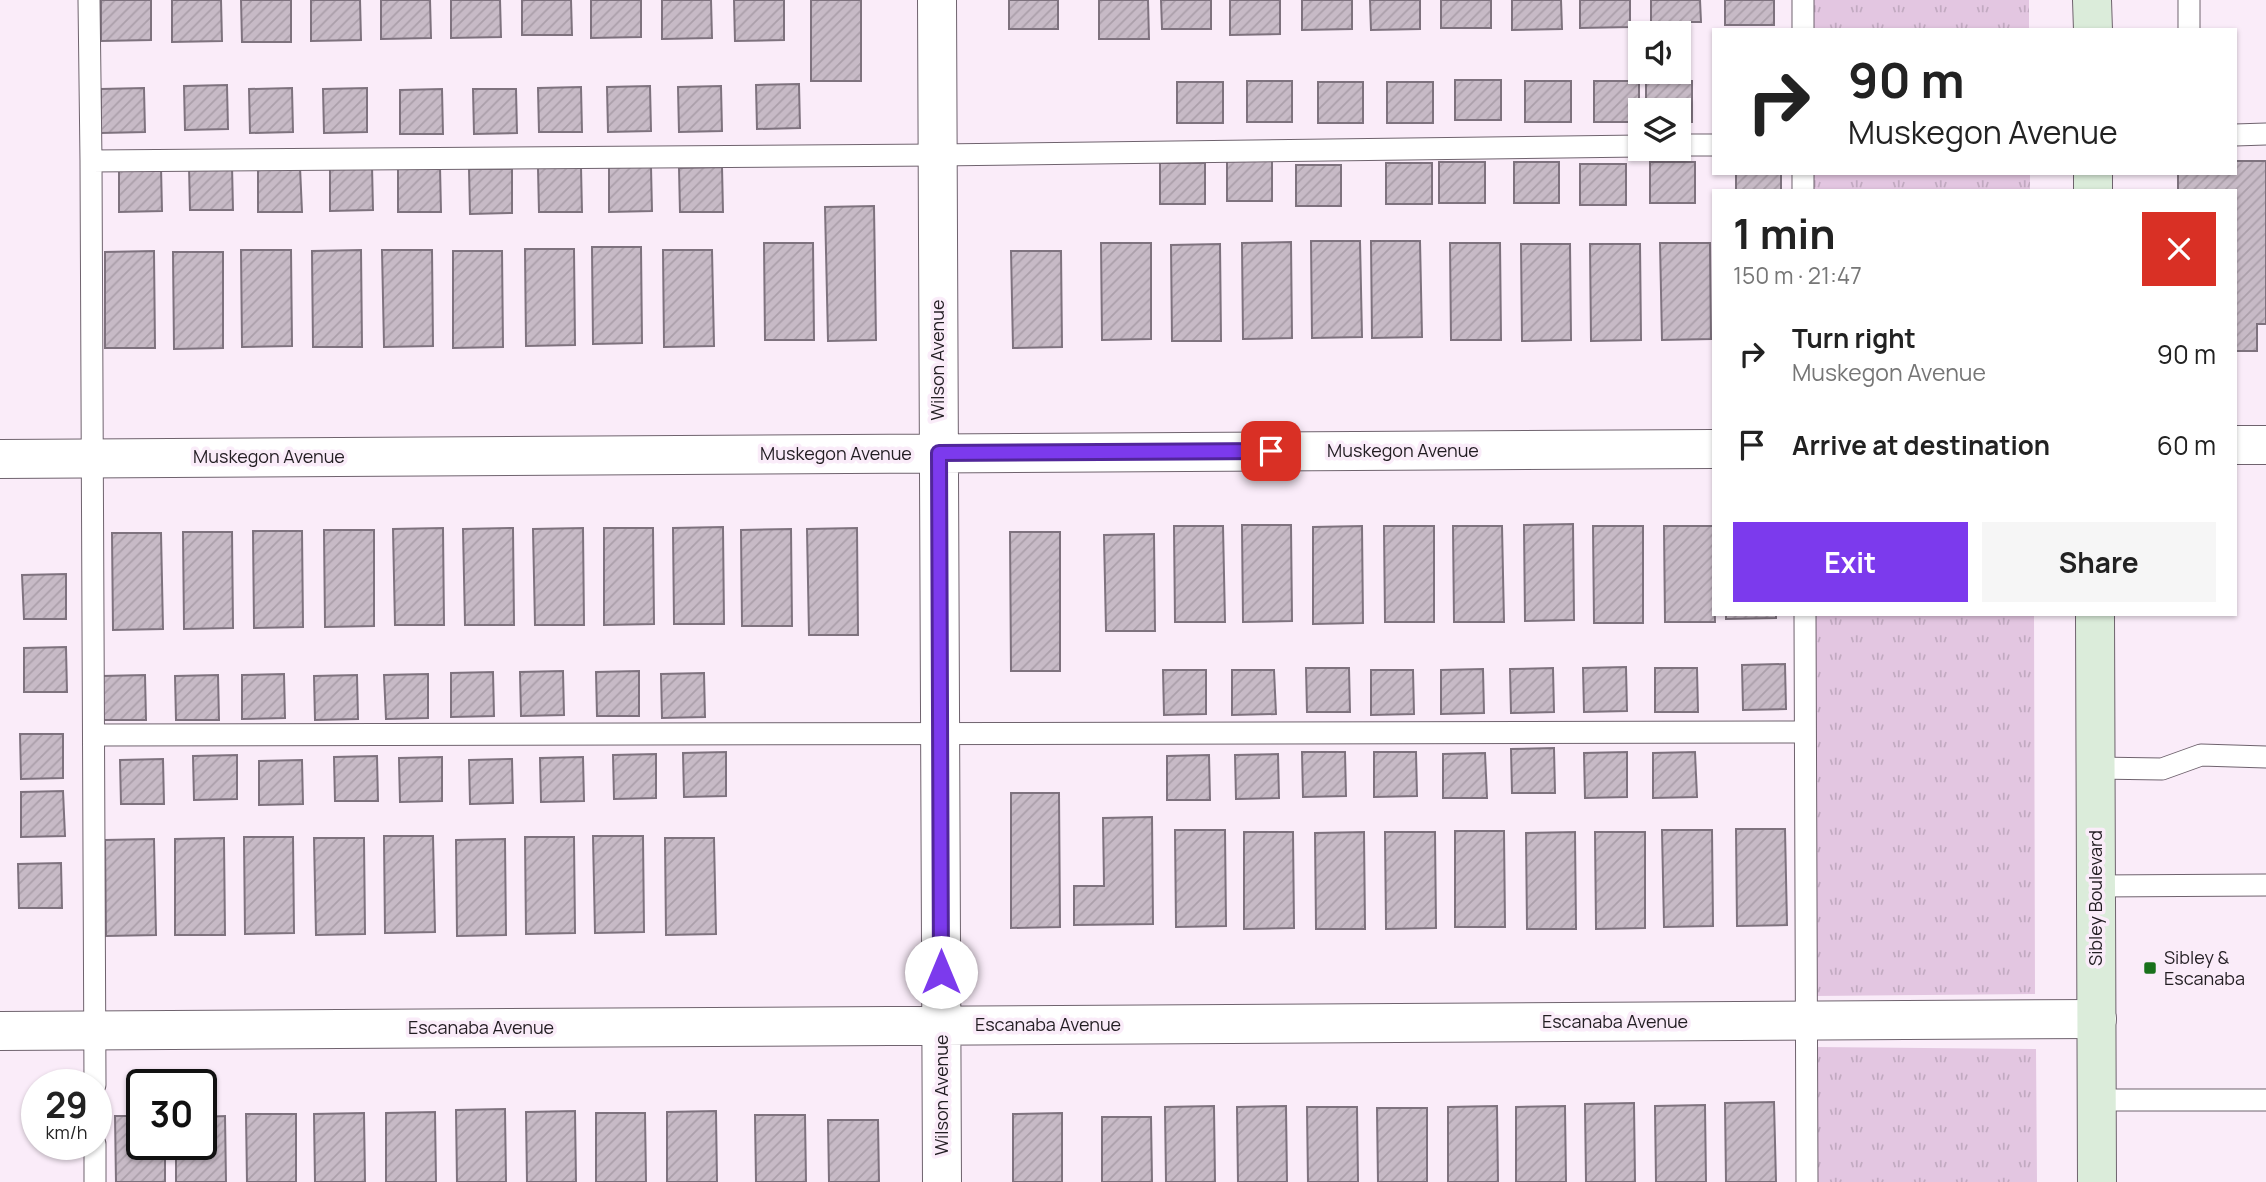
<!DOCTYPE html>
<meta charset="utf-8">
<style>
body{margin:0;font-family:Manrope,sans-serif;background:#f6f6f6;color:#222;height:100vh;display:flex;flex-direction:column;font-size:26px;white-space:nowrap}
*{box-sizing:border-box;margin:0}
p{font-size:23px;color:#767676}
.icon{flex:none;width:38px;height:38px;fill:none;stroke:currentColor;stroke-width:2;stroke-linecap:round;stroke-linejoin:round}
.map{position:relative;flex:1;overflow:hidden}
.details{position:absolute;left:1712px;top:189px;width:525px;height:427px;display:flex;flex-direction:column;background:#fff;border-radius:0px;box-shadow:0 2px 5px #0004}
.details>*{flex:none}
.top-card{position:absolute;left:1712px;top:28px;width:525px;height:147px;border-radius:0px;box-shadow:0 2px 5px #0004;background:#fff;color:#222;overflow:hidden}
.fabs{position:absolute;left:1628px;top:21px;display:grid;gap:14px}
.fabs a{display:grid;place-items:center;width:63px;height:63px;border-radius:0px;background:#fff;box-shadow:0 2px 5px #0004;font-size:35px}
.speed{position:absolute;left:21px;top:1069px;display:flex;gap:14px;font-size:35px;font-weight:700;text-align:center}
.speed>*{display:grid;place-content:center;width:91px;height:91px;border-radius:50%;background:#fff;box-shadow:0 2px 5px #0004;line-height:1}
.speed small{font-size:18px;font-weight:400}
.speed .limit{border:4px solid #111;border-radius:10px;background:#fff;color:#111}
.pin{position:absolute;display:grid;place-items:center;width:60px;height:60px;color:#fff;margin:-30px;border-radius:14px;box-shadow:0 4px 10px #0006}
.me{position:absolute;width:77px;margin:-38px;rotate:0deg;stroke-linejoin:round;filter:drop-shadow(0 0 5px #0008)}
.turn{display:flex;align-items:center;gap:24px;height:147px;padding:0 21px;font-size:32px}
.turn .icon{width:91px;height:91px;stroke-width:2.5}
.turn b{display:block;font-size:49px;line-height:60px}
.round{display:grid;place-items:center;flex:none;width:74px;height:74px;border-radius:0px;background:#f6f6f6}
.head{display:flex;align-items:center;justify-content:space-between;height:119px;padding:0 21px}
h1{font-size:42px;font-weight:700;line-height:52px}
.action{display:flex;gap:14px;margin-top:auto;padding:14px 21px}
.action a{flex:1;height:80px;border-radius:0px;background:#7c3aed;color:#fff;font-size:28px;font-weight:700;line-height:80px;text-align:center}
.action a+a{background:#f6f6f6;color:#222}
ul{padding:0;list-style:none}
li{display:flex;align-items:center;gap:21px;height:91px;padding:0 21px}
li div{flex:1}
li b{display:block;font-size:26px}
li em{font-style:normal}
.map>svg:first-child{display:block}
.grass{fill:url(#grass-tufts)}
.building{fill:url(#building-hatch);stroke:#7e727e;stroke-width:2}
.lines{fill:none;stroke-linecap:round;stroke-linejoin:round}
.service-casing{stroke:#6f636e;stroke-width:23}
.minor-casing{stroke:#6f636e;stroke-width:40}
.secondary-casing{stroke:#6f636e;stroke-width:40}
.service{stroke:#fff;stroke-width:21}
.minor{stroke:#fff;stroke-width:38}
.secondary{stroke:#dbecda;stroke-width:38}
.route-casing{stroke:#51269a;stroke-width:18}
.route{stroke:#7c3aed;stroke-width:12}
.poi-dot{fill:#18701b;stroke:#faecf9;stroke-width:2.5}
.labels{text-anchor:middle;stroke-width:7;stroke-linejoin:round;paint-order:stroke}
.street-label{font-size:18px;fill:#221d22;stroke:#faecf9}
.poi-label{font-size:18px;fill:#221d22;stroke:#faecf9;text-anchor:start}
</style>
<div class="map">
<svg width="2266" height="1182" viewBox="0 0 2266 1182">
<defs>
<pattern id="grass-tufts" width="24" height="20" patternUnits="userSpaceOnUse" patternTransform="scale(1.75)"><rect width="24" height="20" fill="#e3c6e1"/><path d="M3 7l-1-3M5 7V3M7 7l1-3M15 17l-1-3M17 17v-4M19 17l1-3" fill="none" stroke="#c2aac1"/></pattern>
<pattern id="building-hatch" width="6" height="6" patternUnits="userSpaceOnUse" patternTransform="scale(1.75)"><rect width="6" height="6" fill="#c7bac6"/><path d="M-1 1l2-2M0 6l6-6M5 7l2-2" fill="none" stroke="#ab9faa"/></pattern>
</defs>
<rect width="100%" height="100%" fill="#faecf9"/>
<path class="grass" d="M1812,0H2029V30H1812Z
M1812,173H2030V191H1812Z
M1812,614H2034L2035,994L1814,996Z
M1815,1047L2036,1049L2037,1182H1815Z"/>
<path class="building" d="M101,0H151V40L101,41Z
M172,0H221L222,41L172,42Z
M241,0H291V42H242Z
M311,0H360L361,40L311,41Z
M381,0H430L431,38L381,39Z
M451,0H500L501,37L451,38Z
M522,0H571L572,35H522Z
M591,0H641V37L591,38Z
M662,0H711L712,38L662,39Z
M734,0H784V40L735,41Z
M811,0H861V81H811Z
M1009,0H1058V29H1009Z
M1099,0H1148L1149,39H1099Z
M1161,0H1211V29H1162Z
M1230,0H1280V34L1230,35Z
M1302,0H1352V29L1302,30Z
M1370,0H1420V29L1371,30Z
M1441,0H1491V28H1441Z
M1512,0H1561L1562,29L1512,30Z
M1580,0H1630V27L1580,28Z
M1651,0H1700L1701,22H1651Z
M1725,0H1774V25H1725Z
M1455,80H1501V120H1455Z
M1247,81H1292V122H1247Z
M1525,81H1571V122H1525Z
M1594,81H1639V122H1594Z
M1646,81H1692V122H1678V110H1646Z
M1177,82H1223V123H1177Z
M1318,82H1363V123H1318Z
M1387,82H1433V123H1387Z
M799,84L800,128L757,129L756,85Z
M227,85L228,129L185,130L184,86Z
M650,86L651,131L608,132L607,87Z
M721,86L722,131L679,132L678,87Z
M581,87L582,132H539L538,88Z
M144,88L145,132L101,133V89Z
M292,88L293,132L250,133L249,89Z
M367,88V132L324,133L323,89Z
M442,89L443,134H400V90Z
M473,89H516L517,133L474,134Z
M1227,160H1272V201H1227Z
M2235,161H2266V324H2257V351H2235V191H2178V173H2235Z
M1439,162H1485V203H1439Z
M1514,162H1559V203H1514Z
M1650,162H1695V203H1650Z
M1160,163H1205V204H1160Z
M1386,163H1432V204H1386Z
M1580,164H1626V205H1580Z
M1296,165H1341V206H1296Z
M189,166H232L233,210H190Z
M372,166L373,210L330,211V167Z
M119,167H161L162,211L119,212Z
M300,167L302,212H258V168Z
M440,167L441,212H398V168Z
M581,167L582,212H539L538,168Z
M609,167H651L652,211L609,212Z
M722,167L723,212H680L679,168Z
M469,169H512V213L470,214Z
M1736,173H1781V191H1736Z
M874,206L876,340L828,341L825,207Z
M1311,241H1360L1362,337L1312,338Z
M1371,241H1420L1422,337L1372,338Z
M1291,242L1292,338L1243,339L1242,243Z
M764,243H813L814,340H765Z
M1101,243H1151V339L1102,340Z
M1450,243H1500L1501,340H1451Z
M1660,243H1710L1711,339L1662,340Z
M1220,244L1221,341H1172L1171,245Z
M1521,244H1570L1571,340L1522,341Z
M1590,244H1640L1641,340L1591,341Z
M592,247H641L642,343L593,344Z
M525,249H574L575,345L526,346Z
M241,250H291L292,346L242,347Z
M361,250L362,347H313L312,251Z
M382,250H432L433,346L384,347Z
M663,250H712L714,346L664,347Z
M154,251L155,348H105V252Z
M453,251H502L503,347L453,348Z
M1011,251H1061L1062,347L1013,348Z
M173,252H223V348L174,349Z
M1573,524L1574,620L1525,621L1524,525Z
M1242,525H1291L1292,621L1243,622Z
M1174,526H1223L1225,622H1175Z
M1362,526L1363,623L1313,624V527Z
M1384,526H1434V622H1385Z
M1453,526H1502L1504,622H1454Z
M1593,526H1643V623H1594Z
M1664,526H1713L1715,622H1665Z
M723,527L724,624H674L673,528Z
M443,528L444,625H395L393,529Z
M513,528L514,625H465L463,529Z
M583,528L584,625H535L533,529Z
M604,528H653L654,624L604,625Z
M857,528L858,635H809L807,529Z
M791,529L792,626H742L741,530Z
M324,530H374V626L325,627Z
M253,531H302L303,627L254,628Z
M183,532H232L233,628L184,629Z
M1010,532H1060V671H1011Z
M112,533H161L163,629L113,630Z
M1154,534L1155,631H1106L1104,535Z
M66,574V619H24L22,575Z
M1726,614H1776V618L1726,619Z
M66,647L67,692H24V648Z
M1785,664L1786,709L1743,710L1742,665Z
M1626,667L1627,711L1584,712L1583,668Z
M1306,668H1349L1350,712H1307Z
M1553,668L1554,712L1511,713L1510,669Z
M1655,668H1697L1698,712H1655Z
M1483,669L1484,713L1441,714V670Z
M1163,670H1206V714L1164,715Z
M1232,670H1274L1276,714L1232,715Z
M1371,670H1413L1414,714L1371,715Z
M563,671L564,715L521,716L520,672Z
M639,671V716H597L596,672Z
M493,672L494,716L451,717V673Z
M704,673L705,717L662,718L661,674Z
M284,674L285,718L242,719V675Z
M428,674V718L386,719L384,675Z
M145,675L146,720H103L102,676Z
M218,675L219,720H176L175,676Z
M357,675L358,719L315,720L314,676Z
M20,734H63V778L21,779Z
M1554,748L1555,793H1512L1511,749Z
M726,752V796L684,797L683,753Z
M1302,752H1345L1346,796L1303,797Z
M1374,752H1416L1417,796L1374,797Z
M1627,752V797L1585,798L1584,753Z
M1695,752L1697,797L1653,798V753Z
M1485,753L1487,798H1443V754Z
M656,754V798L614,799L613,755Z
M1278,754L1279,798L1236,799L1235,755Z
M237,755V799L194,800L193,756Z
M1209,755L1210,800H1167V756Z
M377,756L378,801H335L334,757Z
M442,757V801L400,802L399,758Z
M583,757L584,801L541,802L540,758Z
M163,759L164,804H121L120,760Z
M512,759L513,803L470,804L469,760Z
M302,760L303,804L259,805V761Z
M63,791L65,836L21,837V792Z
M1011,793H1059L1060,927L1011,928Z
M1152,817L1153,924L1074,925V886H1104L1103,818Z
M1736,829H1785L1787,925L1737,926Z
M1175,830H1225L1226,926L1176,927Z
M1662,830H1712L1713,926L1664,927Z
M1455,831H1504L1505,927H1455Z
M1244,832H1293L1294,928L1244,929Z
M1364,832L1365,929H1316L1315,833Z
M1385,832H1435L1436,928L1386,929Z
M1575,832L1576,929H1527L1526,833Z
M1595,832H1645V928L1596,929Z
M384,836H433L435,932L385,933Z
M593,836H643L644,932L595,933Z
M244,837H293L294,933L245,934Z
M525,837H574L575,933L526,934Z
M224,838L225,935H175V839Z
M314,838H364L365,934L316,935Z
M665,838H714L716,934L666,935Z
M154,839L156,935L106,936L105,840Z
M505,839L506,935L457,936L456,840Z
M61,863L62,908H19L18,864Z
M1774,1102L1776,1182H1726L1725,1103Z
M1634,1103L1635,1182H1586L1585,1104Z
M1705,1105L1706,1182H1656L1655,1106Z
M1214,1106L1215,1182H1166L1165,1107Z
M1286,1106L1287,1182H1238L1237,1107Z
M1497,1106L1498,1182H1448V1107Z
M1565,1106L1566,1182H1516V1107Z
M1307,1107H1357L1358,1182H1308Z
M1377,1108H1427V1182H1378Z
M505,1109L506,1182H457L456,1110Z
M575,1111L576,1182H527L526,1112Z
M716,1111L717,1182H667V1112Z
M435,1112L436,1182H386V1113Z
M364,1113L365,1182H315L314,1114Z
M596,1113H645L646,1182H596Z
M1062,1113V1182H1013V1114Z
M246,1114H296V1182H247Z
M755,1115H805L806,1182H756Z
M115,1116H142V1144H165V1182H116Z
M225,1116L226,1182H176V1144H201V1117Z
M1102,1117H1151L1152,1182H1102Z
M828,1120H878L879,1182H829Z"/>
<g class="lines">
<defs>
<path id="service" d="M89,0L91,161L95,1085
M1803,0V30
M2189,0V30
M2235,135L2266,134
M1678,145H1713
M91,161L937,155L1640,146
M1803,173V191
M1805,614L1807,1182
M94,735L1805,732
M2096,768L2162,769L2201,755L2266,757
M2096,886L2266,885
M2097,1100H2266
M95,1144V1182"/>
<path id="minor" d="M937,0L942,1182
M2235,445H2266
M0,459L1713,449
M0,1031L2097,1019"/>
<path id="secondary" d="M2092,0L2093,30
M2093,173V191
M2095,614L2097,1182"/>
</defs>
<use href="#service" class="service-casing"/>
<use href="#minor" class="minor-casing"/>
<use href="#secondary" class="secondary-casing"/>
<use href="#service" class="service"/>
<use href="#minor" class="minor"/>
<use href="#secondary" class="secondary"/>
</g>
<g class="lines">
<defs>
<path id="route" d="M941,972L939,453L1271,451"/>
</defs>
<use href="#route" class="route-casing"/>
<use href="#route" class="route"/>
</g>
<rect class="poi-dot" x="2143" y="961" width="14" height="14" rx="3.5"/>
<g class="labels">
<g class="street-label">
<text transform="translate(938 360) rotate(-90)" y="6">Wilson Avenue</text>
<text x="1403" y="457">Muskegon Avenue</text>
<text x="836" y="460">Muskegon Avenue</text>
<text x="269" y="463">Muskegon Avenue</text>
<text transform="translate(2096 898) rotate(-90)" y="6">Sibley Boulevard</text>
<text x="1615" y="1028">Escanaba Avenue</text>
<text x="1048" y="1031">Escanaba Avenue</text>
<text x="481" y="1034">Escanaba Avenue</text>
<text transform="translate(942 1095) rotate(-90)" y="6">Wilson Avenue</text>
</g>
<g class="poi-label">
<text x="2164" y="964">Sibley &amp;<tspan x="2164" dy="21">Escanaba</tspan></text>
</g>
</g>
</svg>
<div class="fabs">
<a><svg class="icon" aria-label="sound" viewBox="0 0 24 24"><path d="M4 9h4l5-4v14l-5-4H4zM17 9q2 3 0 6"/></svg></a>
<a><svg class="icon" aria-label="layers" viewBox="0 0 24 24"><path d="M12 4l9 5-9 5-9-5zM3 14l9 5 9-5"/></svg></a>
</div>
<div class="speed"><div>29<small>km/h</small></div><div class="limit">30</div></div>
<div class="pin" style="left:1271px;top:451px;background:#d93025"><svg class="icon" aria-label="arrive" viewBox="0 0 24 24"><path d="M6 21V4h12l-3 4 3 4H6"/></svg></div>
<svg class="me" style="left:941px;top:972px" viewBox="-20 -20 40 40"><circle r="19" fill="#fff"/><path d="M0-13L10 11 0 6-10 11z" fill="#7c3aed"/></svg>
<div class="top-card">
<div class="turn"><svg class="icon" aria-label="right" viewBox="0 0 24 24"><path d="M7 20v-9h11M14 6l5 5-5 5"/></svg><div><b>90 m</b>Muskegon Avenue</div></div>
</div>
<section class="details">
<div class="head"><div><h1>1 min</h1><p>150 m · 21:47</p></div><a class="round" style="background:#d93025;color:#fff"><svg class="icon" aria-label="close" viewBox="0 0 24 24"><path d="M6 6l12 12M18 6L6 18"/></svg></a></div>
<ul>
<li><svg class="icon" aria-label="right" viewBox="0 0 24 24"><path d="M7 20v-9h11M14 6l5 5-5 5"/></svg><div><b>Turn right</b><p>Muskegon Avenue</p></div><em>90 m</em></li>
<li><svg class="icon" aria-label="arrive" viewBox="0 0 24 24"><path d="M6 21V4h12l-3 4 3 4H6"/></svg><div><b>Arrive at destination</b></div><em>60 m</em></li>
</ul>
<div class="action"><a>Exit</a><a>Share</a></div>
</section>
</div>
